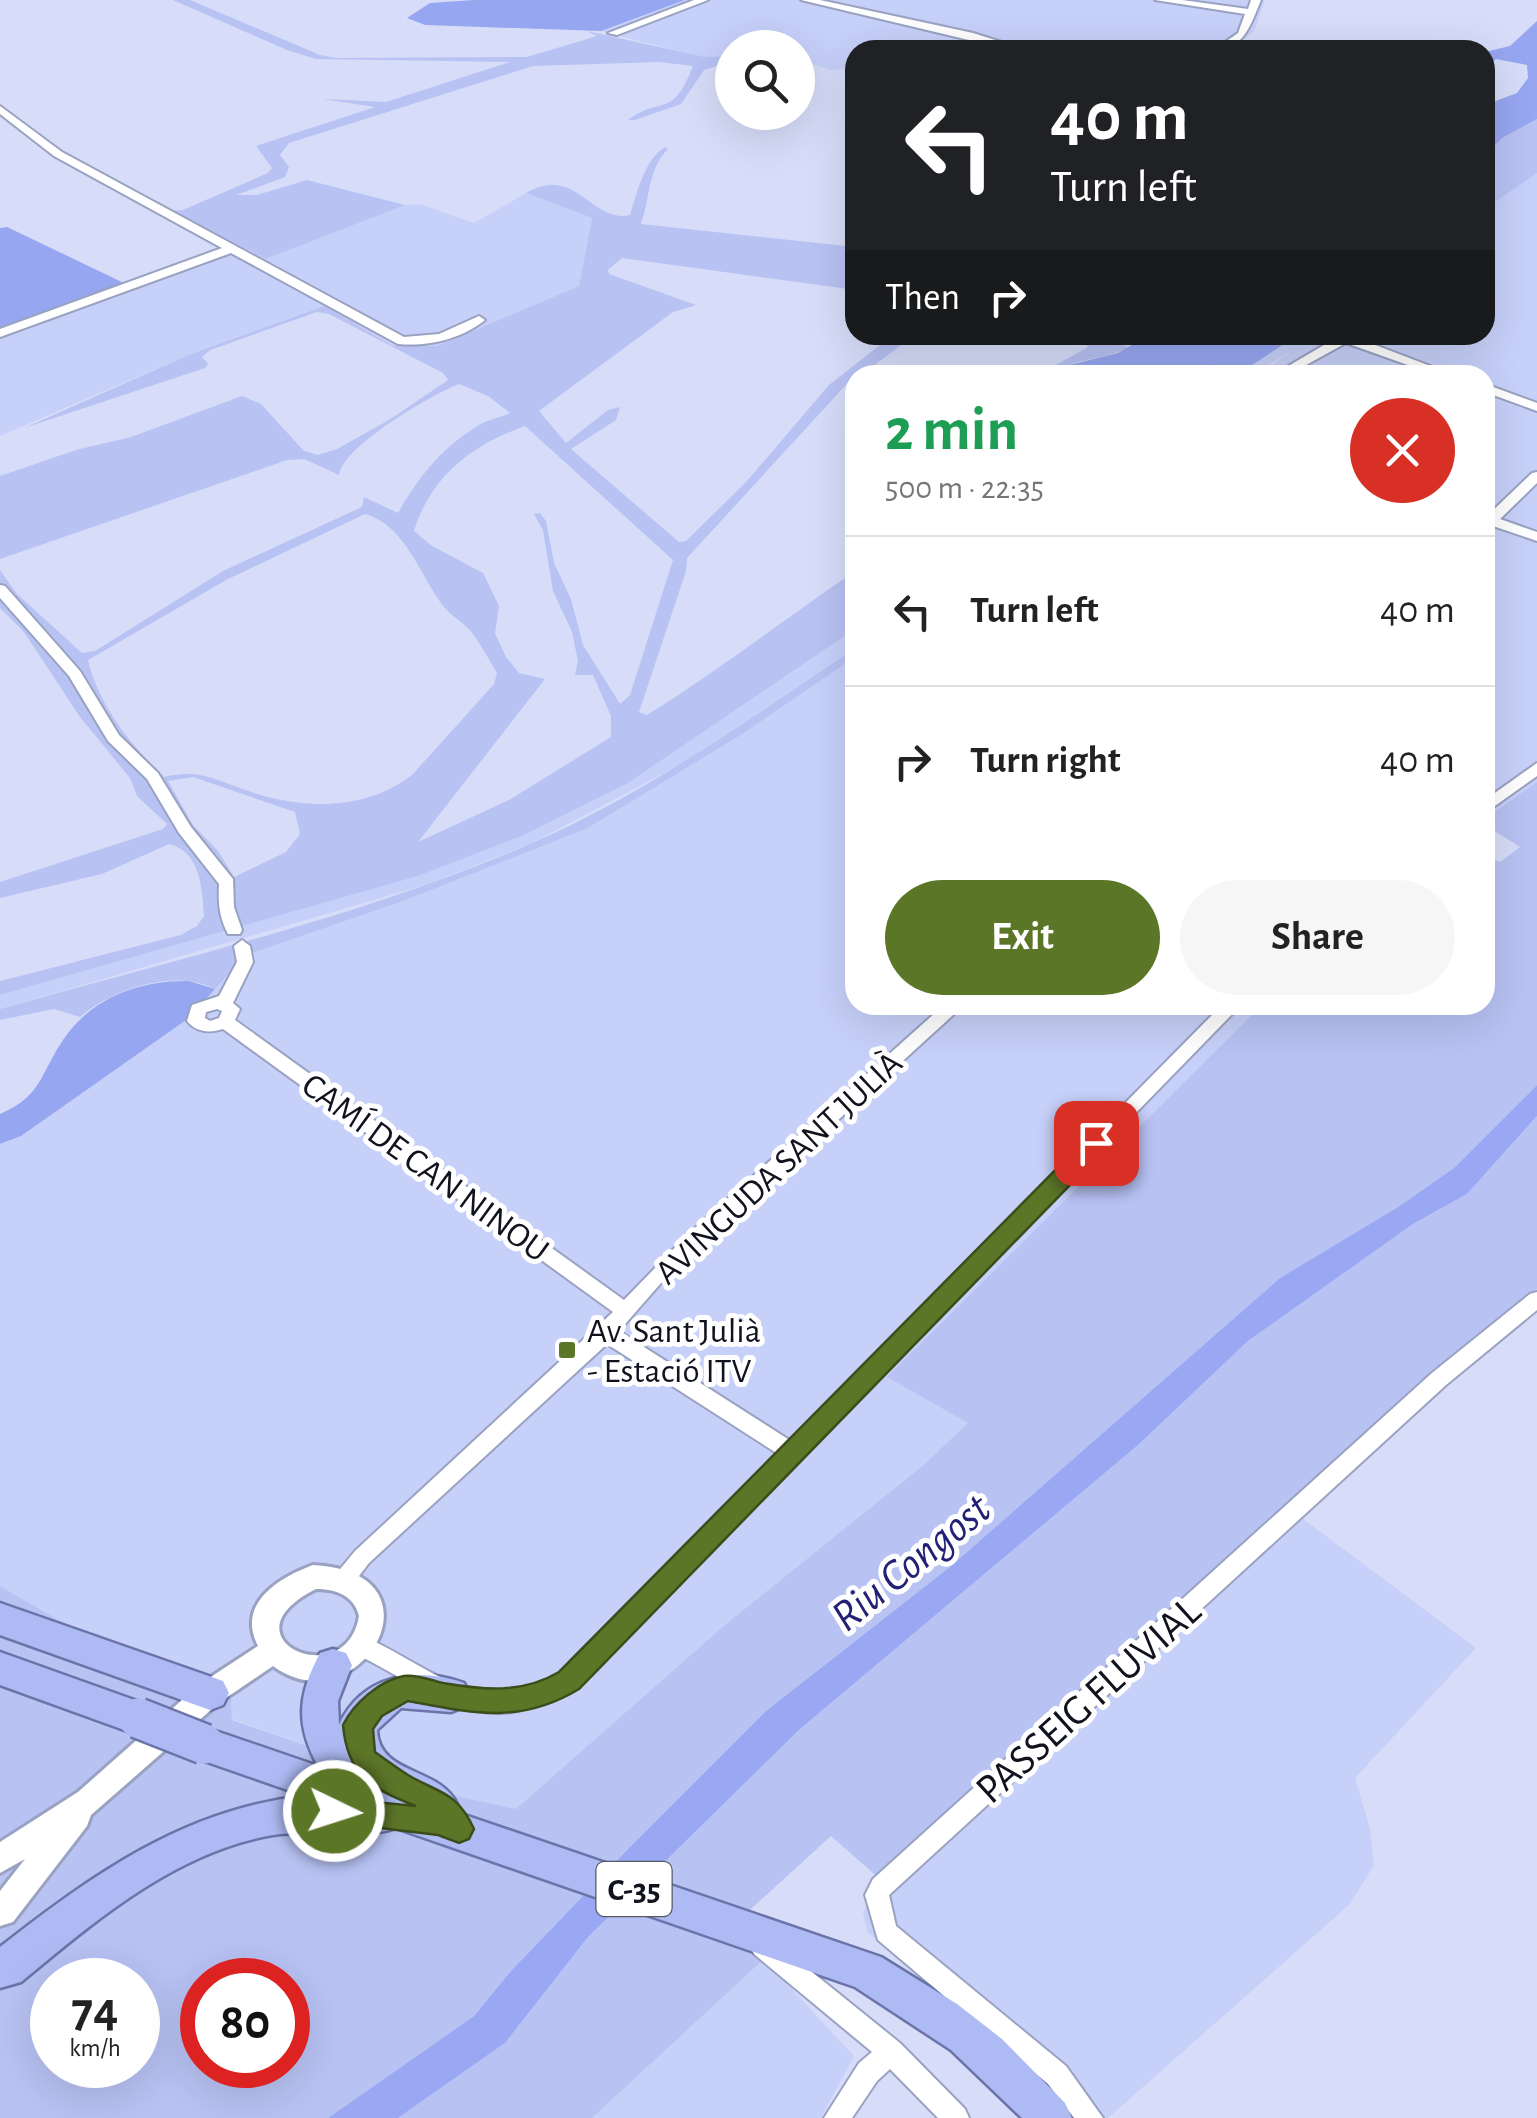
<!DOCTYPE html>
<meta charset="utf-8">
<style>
body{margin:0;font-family:"Alegreya Sans",sans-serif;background:#f6f6f6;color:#222;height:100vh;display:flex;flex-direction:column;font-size:38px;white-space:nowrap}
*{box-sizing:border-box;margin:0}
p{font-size:32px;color:#767676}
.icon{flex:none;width:55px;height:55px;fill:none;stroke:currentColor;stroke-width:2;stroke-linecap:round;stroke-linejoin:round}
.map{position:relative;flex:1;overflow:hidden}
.side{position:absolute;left:845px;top:365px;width:650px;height:650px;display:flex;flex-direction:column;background:#fff;border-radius:30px;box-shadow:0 10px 40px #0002}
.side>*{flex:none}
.guide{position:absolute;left:845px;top:40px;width:650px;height:305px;border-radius:30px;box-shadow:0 10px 40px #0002;background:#202124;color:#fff;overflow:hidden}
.tools{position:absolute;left:715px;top:30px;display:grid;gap:20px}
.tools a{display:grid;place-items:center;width:100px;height:100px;border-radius:50%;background:#fff;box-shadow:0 10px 40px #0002;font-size:50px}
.speed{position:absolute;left:30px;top:1958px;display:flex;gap:20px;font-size:50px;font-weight:700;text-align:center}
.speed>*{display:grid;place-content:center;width:130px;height:130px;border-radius:50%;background:#fff;box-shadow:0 10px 40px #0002;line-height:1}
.speed small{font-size:25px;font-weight:400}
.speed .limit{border:15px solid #d22;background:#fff;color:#111}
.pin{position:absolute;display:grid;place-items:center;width:85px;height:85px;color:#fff;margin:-42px;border-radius:20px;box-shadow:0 5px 15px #0006}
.me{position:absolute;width:110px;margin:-55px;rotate:94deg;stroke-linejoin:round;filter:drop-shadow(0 0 8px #0008)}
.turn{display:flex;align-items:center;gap:35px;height:210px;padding:0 40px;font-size:45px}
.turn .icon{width:130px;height:130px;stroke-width:2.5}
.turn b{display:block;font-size:70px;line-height:85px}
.then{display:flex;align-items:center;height:95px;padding:0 40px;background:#0003;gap:20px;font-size:38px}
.round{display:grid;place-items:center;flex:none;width:105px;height:105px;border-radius:52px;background:#f6f6f6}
.summary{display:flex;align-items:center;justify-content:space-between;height:170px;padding:0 40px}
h1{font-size:60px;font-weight:700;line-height:75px;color:#1e9e55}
.action{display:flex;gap:20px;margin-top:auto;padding:20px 40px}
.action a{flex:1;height:115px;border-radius:60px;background:#5c7628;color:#fff;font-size:40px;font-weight:700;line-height:115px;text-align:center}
.action a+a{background:#f6f6f6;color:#222}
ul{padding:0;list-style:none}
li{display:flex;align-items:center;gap:30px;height:150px;padding:0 40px;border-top:2px solid #e0e0e0}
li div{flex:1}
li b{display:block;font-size:38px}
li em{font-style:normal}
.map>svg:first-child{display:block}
.built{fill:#c7d0f9}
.green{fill:#b8c2f3;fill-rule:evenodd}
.forest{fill:#97a6f1}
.water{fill:#9aa8f4}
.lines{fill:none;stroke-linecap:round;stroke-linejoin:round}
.minor-casing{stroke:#9aa2c2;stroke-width:4}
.tertiary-casing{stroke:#9aa2c2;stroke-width:6}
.trunk-casing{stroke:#6a74a8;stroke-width:5}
.minor{fill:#fff;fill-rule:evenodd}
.tertiary{fill:#fff;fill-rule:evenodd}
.trunk{fill:#aebaf4;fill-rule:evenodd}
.trunk-bridge-casing{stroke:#6a74a8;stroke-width:44;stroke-linecap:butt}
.trunk-bridge{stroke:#aebaf4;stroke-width:39}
.route{fill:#5c7628;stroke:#3c4d1a;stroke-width:2.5}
.poi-dot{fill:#5c7628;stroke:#fff;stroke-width:4}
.labels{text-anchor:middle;stroke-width:10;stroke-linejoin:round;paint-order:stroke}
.shield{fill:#fff;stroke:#585962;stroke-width:2.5}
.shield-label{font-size:32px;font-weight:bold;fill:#10121e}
.street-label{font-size:35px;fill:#10121e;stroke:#fff}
.poi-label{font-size:35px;fill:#10121e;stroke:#fff;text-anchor:start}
.near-street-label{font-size:42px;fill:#10121e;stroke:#fff}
.near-water-label{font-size:45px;font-style:italic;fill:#222176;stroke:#fff}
</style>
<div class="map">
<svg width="1537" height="2118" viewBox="0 0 1537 2118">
<rect width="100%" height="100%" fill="#d7ddf9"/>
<path class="built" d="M685,0H1265L1254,32L1228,50H855V68L831,70L798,60V48H732V56L704,58L601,31Z
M1537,173V879L1527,845L1485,819V375H1260L1293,349L1254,375H1237L1298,335H1485V209Z
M526,193L592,218L579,286L437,346H393L323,306L191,354L0,436V327L126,284L218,249L227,240L266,259L405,205L420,204L474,223Z
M855,629V648L689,760L532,843L425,885L0,1009V995L418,876L524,835L628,783Z
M855,657V1005H1262L888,1377L969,1423L926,1463L726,1624L516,1810L451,1795L232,1719L231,1697L79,1632L0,1586V1144L21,1136L189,1018L245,955L406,900L588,828L744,733Z
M1287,1507L1476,1648L1355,1778L1370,1829L1374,1865L1350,1904L1108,2118H1076L1037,2069L868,1933L863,1913L881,1880Z
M764,1959L854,2056L821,2118H592Z"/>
<path class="green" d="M173,0H190L320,55L336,58L527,57L597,36L587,31L704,57L732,56V61L704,70L681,104L635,120H628C662,95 672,120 693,66L659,62L533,66L289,143L280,155L289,167L285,177L236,195H257L307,180L405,205L266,259L171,211L183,210L268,173L272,168L256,146L375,107L323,99L386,102L510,62L316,59L287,50Z
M1537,119V173L1485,209V156L1502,138Z
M665,147L668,149C648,168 650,199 641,224L855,247V290L622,258L608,270L609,274L696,305L673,312L539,411L566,443L608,410L620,407L616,420L571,449L679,542L686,541L747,481L829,385L889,338L862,335H915L861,375H855L687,558L686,571L639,712L647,715C719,670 785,619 855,571V629L628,783L524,835L418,876L0,995V981L181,935L197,926L204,916C202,889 201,852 169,844L102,874L0,898V882L163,829L167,824L137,796L130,778L80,717L24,632L0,608V570L17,594L82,653L95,651L223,571L362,507L364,497L398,513C418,477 444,445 481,424C490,419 502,417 510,413L488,396L459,384C431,395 343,446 339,475L304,459L287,460L0,559V476L76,450L131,437L242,396L261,404L304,451L318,455L337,449L389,420L448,380L443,373L329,314L317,312L210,350L202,357L208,364L205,368L24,428L191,354L324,306L393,346H437L579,286L592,218L526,193C577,164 591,224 630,215C637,193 644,160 665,147ZM525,426L673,560L630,695L620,704L583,645L571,599L554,563L546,521L540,513L534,514L543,530L553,591L572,632L578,661L575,675H593L611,716V737L509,800L418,842L545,679L519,673L506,657L495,633L499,606L483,573L432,546L414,531C431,476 472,445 525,426ZM365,514C405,524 421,578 444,607C452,617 465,623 472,633C482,646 489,660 497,673L494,684L413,774C368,810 307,810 254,793C219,782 202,768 164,777C130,744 99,706 88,660L228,579ZM193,777L295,812L300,834L286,852L234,877L218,851L193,825L168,781Z
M1073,335H1095L1128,347C1106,361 1070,357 1053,375H1038L1088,347L1084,340Z
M855,648V657L744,733L588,828L406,900L246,955L215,989C175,968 112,989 80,1017L54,1009L0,1020V1009C177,959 361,917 530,844C647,793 750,719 855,648Z
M1537,782V1085L1454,1168L1398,1207L1280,1278L951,1566L766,1711L629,1848L510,1972L474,2016L328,2118H0V1586L79,1632L207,1678L231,1697L232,1720L451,1795L516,1809L726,1624L926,1463L968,1423L887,1377L1262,1005H1485V856L1500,862L1520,847L1485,825V819ZM52,1980H138V2065H52ZM202,1980H288V2065H202Z
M1537,1116V1289L1470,1344L881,1880L831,1836L729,1929L764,1959L592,2118H398L505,2043L588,1937L800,1729L1138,1445L1248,1341L1413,1224L1467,1194Z"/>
<path class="forest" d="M474,0H685L601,31L425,25L407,18L430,3Z
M1537,21V119L1502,138L1485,156V105L1517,93L1528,78L1527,65L1496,59L1485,70V52L1510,46Z
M7,227L126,284L0,327V228Z
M1298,335L1237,375H1053L1061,367L1118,353L1145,337Z
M189,981L215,989L189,1018L21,1136L0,1144V1114C42,1096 40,1074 63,1040C90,999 138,980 189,981Z"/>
<path class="water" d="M1537,1085V1116L1467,1194L1413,1224L1248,1341L1138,1445L800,1729L588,1937L505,2043L398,2118H328L474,2016L510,1972L629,1848L766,1711L951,1566L1280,1278L1398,1207L1454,1168Z"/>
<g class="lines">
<defs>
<path id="minor" d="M694,0H708L617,35L608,33Z
M801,0H820L973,33L1027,50H1011Z
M1155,0H1182L1248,9L1251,0H1261C1251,24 1244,50 1214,50L1238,33L1245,14Z
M0,106L62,152L404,337L439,334L479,316L485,320C462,339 427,347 398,344L231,253L0,337V329L222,248L54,156L0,114Z
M1341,335H1349L1454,375H1436L1346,343L1288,375H1273Z
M1213,366L1231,375L1209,373V367Z
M1485,384L1537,403V411L1485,392Z
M1537,472V483L1500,519L1537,532V541L1493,526L1485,530V518L1532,473Z
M0,585L5,586L80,671L119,735L158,773L191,827L233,879L234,907L242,930L240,934H228C219,917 218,903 219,884L179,833L147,779L108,741L69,676L0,598Z
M1537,763V776L1485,813V800Z
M242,940L250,946L253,962L233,1003L240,1009L235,1020L624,1300L685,1237L944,1005H964L699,1247L661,1283L619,1331L791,1441L1222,1005H1241L577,1687C556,1697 535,1708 512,1712C457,1721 401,1674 353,1653L350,1646L353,1639L361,1637L369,1639C412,1658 460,1699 509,1693C528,1691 545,1682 561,1673L778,1454L607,1344L369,1563C360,1574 352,1591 335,1585L332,1579L355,1551L613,1312L223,1029C210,1033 197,1033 187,1021L192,1005L219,996L237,962L234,946ZM217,1009L222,1011L219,1018L210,1021L205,1018L206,1012Z
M1537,1292V1310L1446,1385L889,1895L896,1926L1066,2066L1103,2118H1074L1048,2084L878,1940L865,1895L873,1879L1432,1373L1530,1294Z
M762,1935L770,1938L900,2043L965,2109L969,2118H938L890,2069L877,2081L852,2118H824L859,2063L872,2052L754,1954L750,1946L754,1938Z"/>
<path id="tertiary" d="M313,1565C452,1572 358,1729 273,1666L220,1702L91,1815L87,1826L13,1922L0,1926V1891L25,1859L0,1873V1842L78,1792L200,1684L258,1646C236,1604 278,1578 313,1565ZM316,1589C335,1589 354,1595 359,1616C346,1695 218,1638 316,1589Z"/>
<path id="trunk" d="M0,1603L223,1681L229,1693L223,1705L210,1710L0,1635Z
M333,1649L346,1653L352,1665L338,1701L339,1725C362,1675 416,1666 464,1683L470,1695L464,1707L451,1712L401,1708L377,1730C379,1776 439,1766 457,1804L453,1811L881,1957L957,2004L1002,2039L1065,2103L1072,2118H1022L951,2050L855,1987L396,1828C367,1839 310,1829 273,1835C175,1852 95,1921 21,1982L0,1988V1947C92,1875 186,1808 305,1796L190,1756L185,1744L190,1732L204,1727L318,1766C295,1724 298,1695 320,1653Z
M0,1652L151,1706L157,1718L151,1730L138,1735L0,1685Z"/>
</defs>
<use href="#minor" class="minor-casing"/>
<use href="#tertiary" class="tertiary-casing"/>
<use href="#trunk" class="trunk-casing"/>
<use href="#minor" class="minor"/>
<use href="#tertiary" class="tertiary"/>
<use href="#trunk" class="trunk"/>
<defs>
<path id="trunk-bridge" d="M138,1718L204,1744"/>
</defs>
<use href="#trunk-bridge" class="trunk-bridge-casing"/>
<use href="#trunk-bridge" class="trunk-bridge"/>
</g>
<path class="route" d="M1096,1135L1105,1137L1108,1143L1105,1149L579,1689C520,1725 472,1713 408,1701L382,1716L373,1729L375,1752C386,1760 397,1768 408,1775C438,1793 457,1791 474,1829L469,1839L459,1843L438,1835L323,1821L319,1811L323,1802L334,1798L416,1806C371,1789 347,1774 343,1725C353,1704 380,1680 404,1676C415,1674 431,1680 443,1683C484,1690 522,1694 559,1672L1088,1137Z"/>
<rect class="poi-dot" x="557" y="1340" width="20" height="20" rx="5"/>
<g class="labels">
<rect class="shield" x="596.5" y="1862" width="75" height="54" rx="8"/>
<g class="shield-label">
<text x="634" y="1900">C-35</text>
</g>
<g class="street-label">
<text transform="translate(426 1167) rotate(36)" y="12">CAMÍ DE CAN NINOU</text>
<text transform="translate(778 1167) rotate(-43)" y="12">AVINGUDA SANT JULIÀ</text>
</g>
<g class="poi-label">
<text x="587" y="1342">Av. Sant Julià<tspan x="587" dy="40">- Estació ITV</tspan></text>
</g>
<g class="near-street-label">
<text transform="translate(1087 1699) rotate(-42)" y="15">PASSEIG FLUVIAL</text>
</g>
<g class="near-water-label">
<text transform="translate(910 1561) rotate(-39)" y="16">Riu Congost</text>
</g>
</g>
</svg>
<div class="tools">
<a><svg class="icon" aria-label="search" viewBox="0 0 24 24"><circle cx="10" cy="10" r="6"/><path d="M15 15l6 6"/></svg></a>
</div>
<div class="speed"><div>74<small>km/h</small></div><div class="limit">80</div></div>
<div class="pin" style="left:1096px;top:1143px;background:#d93025"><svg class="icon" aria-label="arrive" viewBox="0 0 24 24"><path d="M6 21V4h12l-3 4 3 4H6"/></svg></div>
<svg class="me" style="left:334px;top:1811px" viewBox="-20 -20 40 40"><circle r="17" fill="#5c7628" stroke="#fff" stroke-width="3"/><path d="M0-11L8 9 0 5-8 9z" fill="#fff"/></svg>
<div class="guide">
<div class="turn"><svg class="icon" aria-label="left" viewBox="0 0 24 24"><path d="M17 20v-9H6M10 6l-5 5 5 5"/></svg><div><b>40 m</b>Turn left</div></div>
<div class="then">Then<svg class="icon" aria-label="right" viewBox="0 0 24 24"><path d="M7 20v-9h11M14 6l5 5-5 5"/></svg></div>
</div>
<section class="side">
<div class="summary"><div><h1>2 min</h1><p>500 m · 22:35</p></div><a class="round" style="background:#d93025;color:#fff"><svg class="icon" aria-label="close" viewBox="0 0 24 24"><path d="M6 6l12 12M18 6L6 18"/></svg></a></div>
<ul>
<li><svg class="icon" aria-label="left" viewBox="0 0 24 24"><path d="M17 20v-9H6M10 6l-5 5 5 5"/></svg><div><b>Turn left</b></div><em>40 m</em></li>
<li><svg class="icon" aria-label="right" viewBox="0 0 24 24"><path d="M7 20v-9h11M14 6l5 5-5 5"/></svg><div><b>Turn right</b></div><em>40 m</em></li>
</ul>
<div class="action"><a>Exit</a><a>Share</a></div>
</section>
</div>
